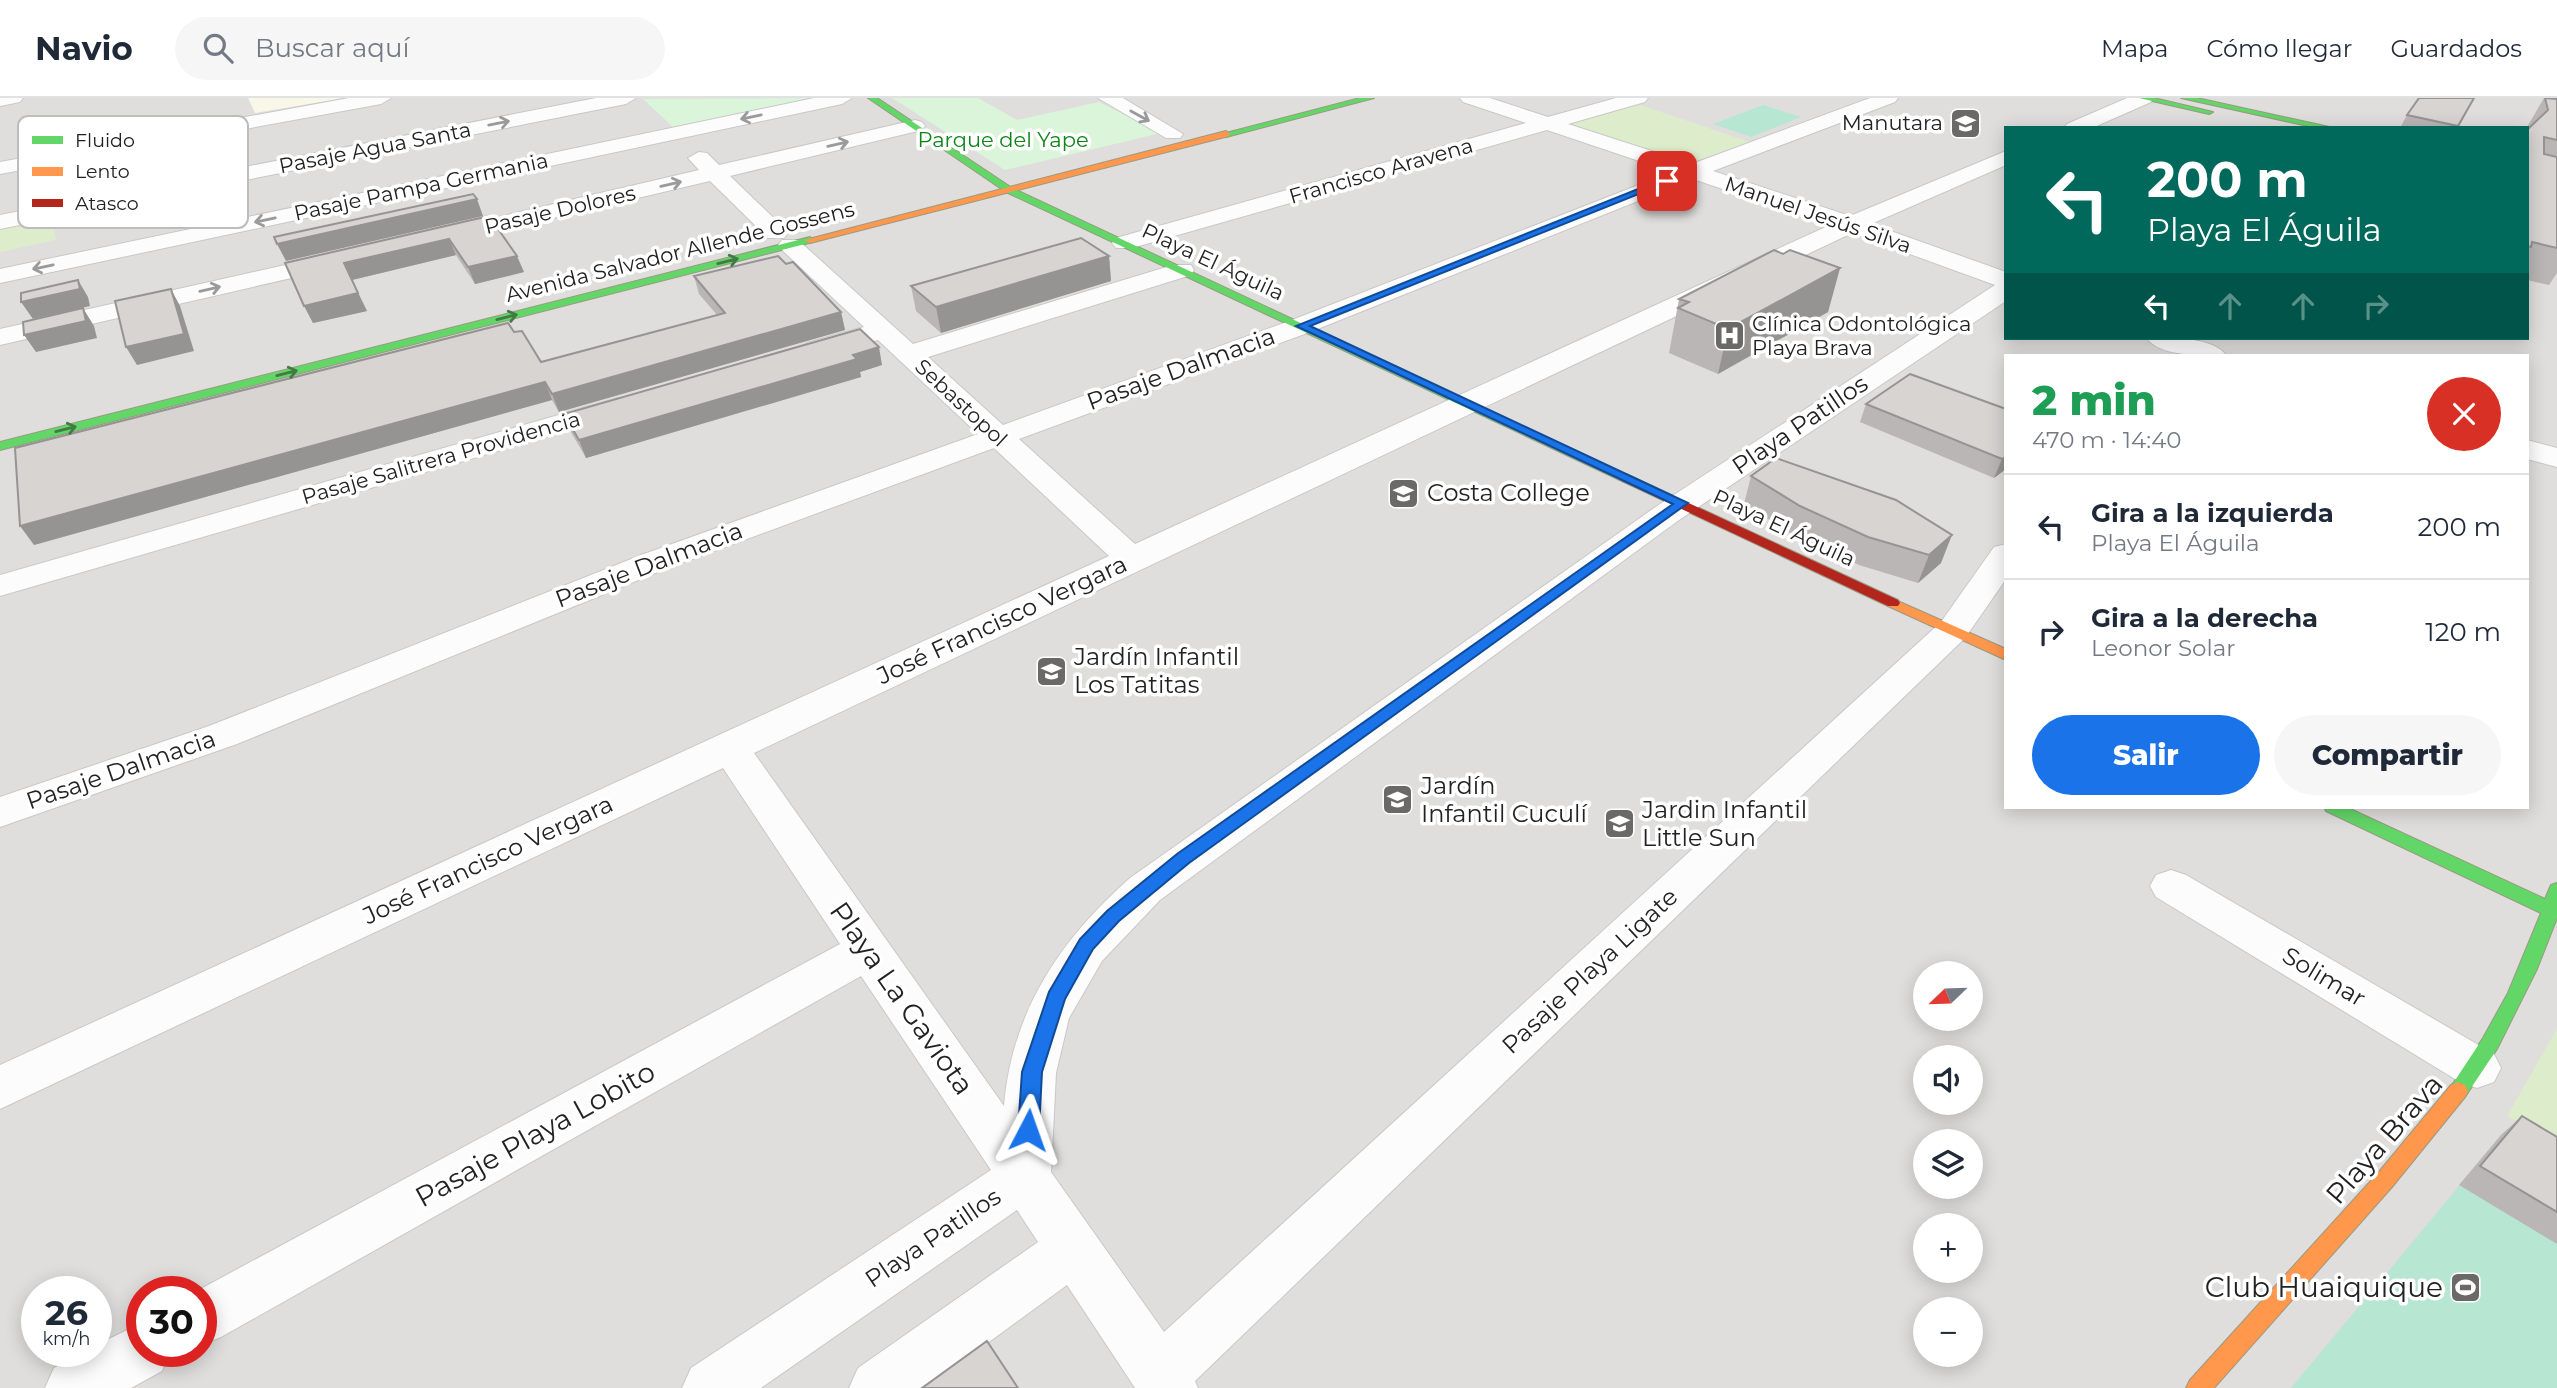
<!DOCTYPE html>
<html lang="es">
<meta charset="utf-8">
<style>
body{margin:0;font-family:Montserrat,sans-serif;background:#f6f6f7;color:#1f2937;height:100vh;display:flex;flex-direction:column;font-size:26px;white-space:nowrap}
*{box-sizing:border-box;margin:0}
p{font-size:23px;color:#747a83}
.icon{flex:none;width:38px;height:38px;fill:none;stroke:currentColor;stroke-width:2;stroke-linecap:round;stroke-linejoin:round}
.map{position:relative;flex:1;overflow:hidden}
.details{position:absolute;left:2004px;top:256px;width:525px;height:455px;display:flex;flex-direction:column;background:#fff;border-radius:0px;box-shadow:0 4px 18px #0003}
.details>*{flex:none}
.top-card{position:absolute;left:2004px;top:28px;width:525px;height:214px;border-radius:0px;box-shadow:0 4px 18px #0003;background:#00695c;color:#fff;overflow:hidden}
.needle{width:46px;rotate:247deg}
.buttons{position:absolute;left:1913px;top:863px;display:grid;gap:14px}
.buttons a{display:grid;place-items:center;width:70px;height:70px;border-radius:50%;background:#fff;box-shadow:0 4px 18px #0003;font-size:35px}
.speed{position:absolute;left:21px;top:1178px;display:flex;gap:14px;font-size:35px;font-weight:700;text-align:center}
.speed>*{display:grid;place-content:center;width:91px;height:91px;border-radius:50%;background:#fff;box-shadow:0 4px 18px #0003;line-height:1}
.speed small{font-size:18px;font-weight:400}
.speed .limit{border:10px solid #d22;background:#fff;color:#111}
.pin{position:absolute;display:grid;place-items:center;width:60px;height:60px;color:#fff;margin:-30px;border-radius:14px;box-shadow:0 4px 10px #0006}
.me{position:absolute;width:77px;margin:-38px;rotate:4deg;stroke-linejoin:round;filter:drop-shadow(0 0 5px #0008)}
.turn{display:flex;align-items:center;gap:24px;height:147px;padding:0 28px;font-size:32px}
.turn .icon{width:91px;height:91px;stroke-width:2.5}
.turn b{display:block;font-size:49px;line-height:60px}
.lanes{display:flex;align-items:center;height:66px;padding:0 28px;background:#0003;justify-content:center;gap:35px;direction:ltr}
.lanes .off{opacity:.35}
.round{display:grid;place-items:center;flex:none;width:74px;height:74px;border-radius:37px;background:#f6f6f7}
.head{display:flex;align-items:center;justify-content:space-between;height:119px;padding:0 28px}
h1{font-size:42px;font-weight:800;line-height:52px;color:#1e9e55}
.cta{display:flex;gap:14px;margin-top:auto;padding:14px 28px}
.cta a{flex:1;height:80px;border-radius:42px;background:#1a73e8;color:#fff;font-size:28px;font-weight:800;line-height:80px;text-align:center}
.cta a+a{background:#f6f6f7;color:#1f2937}
ul{padding:0;list-style:none}
li{display:flex;align-items:center;gap:21px;height:105px;padding:0 28px;border-top:2px solid #e0e1e3}
li div{flex:1}
li b{display:block;font-size:26px}
li em{font-style:normal}
header{display:flex;align-items:center;gap:42px;box-sizing:border-box;height:98px;padding:0 35px;background:#fff;border-bottom:2px solid #e0e1e3}
header strong{font-size:33px}
nav{display:flex;gap:38px;margin-inline-start:auto;font-size:24px}
.search{width:490px;height:63px;background:#f6f6f7;display:flex;align-items:center;gap:18px;box-sizing:border-box;padding:0 24px;border-radius:38px;color:#747a83;font-size:26px}
.map>svg:first-child{display:block}
.residential{fill:#dfdedc;fill-rule:evenodd}
.education{fill:#f8f7e8}
.grass{fill:#ddeccb}
.park{fill:#daf5da}
.pitch{fill:#b7e6d2}
.lines{fill:none;stroke-linecap:round;stroke-linejoin:round}
.street-casing{stroke:#c9c8c7;stroke-width:2}
.fast-casing{stroke:#999a82;stroke-width:2}
.slow-casing{stroke:#999a82;stroke-width:2}
.jam-casing{stroke:#999a82;stroke-width:2}
.street{fill:#fdfcfc;fill-rule:evenodd}
.fast{fill:#63d668;fill-rule:evenodd}
.slow{fill:#ff974d;fill-rule:evenodd}
.jam{fill:#b3261e;fill-rule:evenodd}
.wall{fill:#b9b6b5}
.shaded-wall{fill:#969493}
.building{fill:#d7d4d2;stroke:#969493;stroke-width:2}
.oneway{stroke:#9a9a9a}
.oneway2{stroke:#427c45}
.route{fill:#1a73e8;stroke:#114b97;stroke-width:2}
.labels{text-anchor:middle;stroke-width:7;stroke-linejoin:round;paint-order:stroke}
.far-poi-label{font-size:21px;fill:#222;stroke:#fff;text-anchor:end}
.far-park-label{font-size:21px;fill:#0c8416;stroke:#fff}
.far-street-label{font-size:21px;fill:#222;stroke:#fff}
.street-label{font-size:24px;fill:#222;stroke:#fff}
.poi-label{font-size:24px;fill:#222;stroke:#fff;text-anchor:start}
.near-street-label{font-size:28px;fill:#222;stroke:#fff}
.near-poi-label{font-size:28px;fill:#222;stroke:#fff;text-anchor:end}
.key{fill:#fff;stroke:#bdbdbd;stroke-width:2}
.key-label{font-size:19px;fill:#222}
</style>
<header>
<strong>Navio</strong>
<div class="search"><svg class="icon" aria-label="search" viewBox="0 0 24 24"><circle cx="10" cy="10" r="6"/><path d="M15 15l6 6"/></svg>Buscar aquí</div>
<nav><a>Mapa</a><a>Cómo llegar</a><a>Guardados</a></nav>
</header>
<div class="map">
<svg width="2557" height="1290" viewBox="0 0 2557 1290">
<rect width="100%" height="100%" fill="#f0eeeb"/>
<path class="residential" d="M0,0H2557V1290H0ZM2006,30H2527V240H2006ZM2006,257H2527V709H2006ZM1925,875H1970V920H1925ZM1925,959H1970V1004H1925ZM1925,1043H1970V1088H1925ZM1925,1127H1970V1172H1925ZM37,1194H96V1253H37ZM142,1194H201V1253H142ZM1925,1211H1970V1256H1925Z"/>
<path class="education" d="M248,0H344L255,15Z"/>
<path class="grass" d="M1637,6L1750,44L1684,67L1560,26Z
M52,120L56,142L0,154V130Z
M2557,931V1043L2507,1018Z"/>
<path class="park" d="M831,0L685,30L673,29L643,1Z
M892,0H978L1017,22L1099,4L1161,35L1005,72Z"/>
<path class="pitch" d="M1763,7L1801,19L1751,39L1713,26Z
M2505,1033L2557,1057V1290H2291Z"/>
<g class="lines">
<defs>
<path id="street" d="M0,0H23L20,4L0,8Z
M349,0H391L381,6L0,76V64Z
M596,0H636L626,6L0,131V117Z
M814,0H852L842,6L0,185V171Z
M1098,0H1123L1183,36L1180,40H1166Z
M1460,0H1490L1548,19L1616,0H1648L1645,4L1568,26L1692,66L1870,0H1898L1895,4L1713,73L1850,118L2006,53V67L1871,126L2006,174V203L1679,422L1160,802L1102,863L1069,920L1056,975L1051,1074L1164,1234L1941,524L1994,449L2006,446V481L1965,540L1195,1283L1198,1290H1135L1067,1187L926,1290H849L858,1270L1038,1144L1017,1112L761,1290H682L691,1270L991,1072L861,878L221,1239L201,1247V1194H195L840,846L723,670L0,1011V967L1109,458L994,350L668,470L237,646L0,729V699L209,628L644,456L978,336L878,242L817,259L807,257L804,251L807,245L864,229L782,152L778,147L782,142H798L913,246L1173,167H1191L1194,172L1191,177L928,259L1003,327L1292,222L1672,74L1547,32L1132,150H1116L1112,145L1116,140L1526,25L1463,4ZM1693,81L1830,127L1135,446L1019,341L1310,234ZM1852,135L1995,187L1657,408L1130,780C1060,842 1012,913 1004,1008L754,655Z
M2127,0H2154L2151,4L2092,30H2064L2067,26Z
M915,22L922,24L925,28L922,32L730,78L784,130L788,135L784,140H768L710,83L446,145L438,143L434,138L438,133L699,72L688,60L699,54L707,55L719,67Z
M339,155L348,157L351,162L348,167L0,247V231Z
M2147,240C2168,240 2212,238 2226,257C2205,258 2159,259 2147,240Z
M618,300L628,303L632,309L628,315L0,498V477Z
M2527,342L2557,350V369L2527,361Z
M2171,772L2186,777L2494,956L2501,970L2494,984L2477,990L2460,984L2156,799L2150,788L2156,777Z
M142,1225V1253H170L162,1273L131,1290H45L54,1270L85,1253H96V1247Z"/>
<path id="fast" d="M868,0H877L1012,90L1632,380L1626,384L1622,383L1006,94Z
M1360,0H1374L1226,39L1222,36Z
M2139,0H2154L2213,14L2209,16Z
M2181,0H2197L2334,30H2317Z
M810,139L815,142L813,144L0,352V344Z
M2324,709H2346L2545,801L2551,787L2557,785V820L2537,871L2497,951L2465,999L2458,1002L2451,999L2448,993L2483,940L2508,895L2541,815L2326,713Z"/>
<path id="slow" d="M1226,33L1230,36L1229,38L810,145L805,142Z
M1893,501L2006,551V562L1888,508L1886,505L1888,502Z
M2458,984L2465,987L2468,993L2465,999L2392,1089L2214,1290H2186L2190,1282L2378,1075L2451,987Z"/>
<path id="jam" d="M1626,376L1898,502L1900,505L1898,508H1888L1622,383L1620,380Z"/>
</defs>
<use href="#street" class="street-casing"/>
<use href="#fast" class="fast-casing"/>
<use href="#slow" class="slow-casing"/>
<use href="#jam" class="jam-casing"/>
<use href="#street" class="street"/>
<use href="#fast" class="fast"/>
<use href="#slow" class="slow"/>
<use href="#jam" class="jam"/>
</g>
<path class="wall" d="M2474,0L2458,30H2400L2407,17Z
M2544,0L2557,1V175L2549,187L2527,182V29Z
M489,118L524,174L475,186L456,157L352,182L367,213L313,225L285,165Z
M1783,156L1840,170L1828,214L1718,276L1669,255L1679,201Z
M1109,158L1111,183L941,235L916,213L911,188Z
M786,166L841,214L845,232L559,314L552,302L34,447L514,234L541,264L717,217L699,196L694,178Z
M882,267L860,274L861,279L586,360L571,334L564,316Z
M1866,306L2006,311V371L1994,380L1860,324Z
M1776,360L1941,465L1918,485L1859,467L1792,436L1744,406L1751,378Z
M2522,1018L2557,1039V1146L2459,1087L2501,1037Z"/>
<path class="shaded-wall" d="M477,101L483,118L286,163L277,146Z
M449,141L456,157L352,182L344,165Z
M517,158L524,174L475,186L468,169Z
M1109,158L1111,183L941,235L936,209Z
M1840,170L1828,214L1718,276L1728,231Z
M78,182L88,199L90,208L33,221L21,204Z
M171,191L180,208L194,253L137,267L126,249Z
M358,195L367,213L313,225L304,208Z
M83,210L94,228L97,240L36,254L24,237Z
M841,214L845,232L559,314L552,296Z
M879,249L882,267L860,274L861,279L586,360L579,342Z
M545,284L552,302L34,447L20,428Z
M2006,359V371L1994,380L2002,361Z
M1952,437L1941,465L1918,485L1929,457Z"/>
<path class="building" d="M2419,0H2474L2458,28L2407,17Z
M2545,0L2557,1V42L2544,39V56L2557,59V150L2532,144L2531,149L2527,148V32L2548,12Z
M473,96L477,101L277,146L274,139Z
M489,118L517,158L468,169L449,141L344,165L358,195L304,208L285,165Z
M1081,140L1109,158L936,209L911,188Z
M1774,152L1783,156L1790,152L1840,170L1728,231L1678,210L1689,204L1679,201Z
M778,158L786,166L793,164L841,214L552,296L545,284L20,428L15,350L508,225L514,234L522,233L541,264L725,215L694,178Z
M78,182L80,191L21,204V195Z
M171,191L184,236L126,249L115,203Z
M83,210L86,223L24,237L23,224Z
M860,231L879,249L853,257L857,261L579,342L564,316Z
M1910,276L2006,311V359L2002,361L1866,306Z
M1776,360L1896,402L1952,437L1929,457L1868,439L1800,408L1751,378Z
M2522,1018L2557,1039V1114L2480,1068Z
M987,1243L1018,1290H922Z"/>
<defs><path id="oneway-shaft" d="M-6 0H5M1.5-3L5.5 0L1.5 3" fill="none" stroke-width="1.6" stroke-linecap="round" stroke-linejoin="round" transform="scale(1.75)"/></defs>
<g class="oneway">
<use href="#oneway-shaft" transform="translate(1140 18) rotate(29)"/>
<use href="#oneway-shaft" transform="translate(751 19) rotate(168)"/>
<use href="#oneway-shaft" transform="translate(499 25) rotate(-11)"/>
<use href="#oneway-shaft" transform="translate(838 46) rotate(-13)"/>
<use href="#oneway-shaft" transform="translate(671 86) rotate(-13)"/>
<use href="#oneway-shaft" transform="translate(265 122) rotate(168)"/>
<use href="#oneway-shaft" transform="translate(43 169) rotate(168)"/>
<use href="#oneway-shaft" transform="translate(210 191) rotate(-13)"/>
</g>
<g class="oneway2">
<use href="#oneway-shaft" transform="translate(728 163) rotate(-14)"/>
<use href="#oneway-shaft" transform="translate(507 219) rotate(-14)"/>
<use href="#oneway-shaft" transform="translate(287 275) rotate(-14)"/>
<use href="#oneway-shaft" transform="translate(66 331) rotate(-14)"/>
</g>
<path class="route" d="M1663,81L1671,83L1310,228L1688,405L1189,765L1119,823L1093,851L1065,901L1042,974L1039,1032L1036,1038L1028,1041L1021,1038L1018,1032L1022,974L1049,894L1080,841L1107,813L1177,756L1673,406L1296,228Z"/>
<defs>
<symbol id="school-square" viewBox="-11 -11 22 22"><rect x="-9" y="-9" width="18" height="18" rx="4" fill="#6a6968" stroke="#fff"/><path d="M0-5L7-2L0 1L-7-2ZM-4 1L0 2.5L4 1V4Q0 6-4 4Z" fill="#fff"/></symbol>
<symbol id="hospital-square" viewBox="-11 -11 22 22"><rect x="-9" y="-9" width="18" height="18" rx="4" fill="#6a6968" stroke="#fff"/><path d="M-5-5h3v3.5h4V-5h3V5h-3V1.5h-4V5h-3Z" fill="#fff"/></symbol>
<symbol id="stadium-square" viewBox="-11 -11 22 22"><rect x="-9" y="-9" width="18" height="18" rx="4" fill="#6a6968" stroke="#fff"/><path d="M0-5a6.5 5 0 1 0 0 10a6.5 5 0 1 0 0-10ZM-3.5-1.8h7v3.6h-7Z" fill="#fff"/></symbol>
</defs>
<g fill-rule="evenodd">
<use href="#school-square" x="1948" y="8" width="35" height="35"/>
<use href="#hospital-square" x="1712" y="220" width="35" height="35"/>
<use href="#school-square" x="1386" y="378" width="35" height="35"/>
<use href="#school-square" x="1034" y="556" width="35" height="35"/>
<use href="#school-square" x="1380" y="684" width="35" height="35"/>
<use href="#school-square" x="1602" y="708" width="35" height="35"/>
<use href="#stadium-square" x="2448" y="1172" width="35" height="35"/>
</g>
<g class="labels">
<g class="far-poi-label">
<text x="1943" y="32">Manutara</text>
<text x="1752" y="233" text-anchor="start">Clínica Odontológica<tspan x="1752" dy="24">Playa Brava</tspan></text>
</g>
<g class="far-park-label">
<text x="1003" y="49">Parque del Yape</text>
</g>
<g class="far-street-label">
<text transform="translate(375 50) rotate(-11)" y="7">Pasaje Agua Santa</text>
<text transform="translate(1381 73) rotate(-16)" y="7">Francisco Aravena</text>
<text transform="translate(421 89) rotate(-12)" y="7">Pasaje Pampa Germania</text>
<text transform="translate(560 112) rotate(-13)" y="7">Pasaje Dolores</text>
<text transform="translate(1818 117) rotate(19)" y="7">Manuel Jesús Silva</text>
<text transform="translate(680 154) rotate(-14)" y="7">Avenida Salvador Allende Gossens</text>
<text transform="translate(1213 164) rotate(25)" y="7">Playa El Águila</text>
<text transform="translate(961 305) rotate(43)" y="7">Sebastopol</text>
<text transform="translate(441 360) rotate(-16)" y="7">Pasaje Salitrera Providencia</text>
<text transform="translate(1784 430) rotate(25)" y="7">Playa El Águila</text>
</g>
<g class="street-label">
<text transform="translate(1181 271) rotate(-20)" y="8">Pasaje Dalmacia</text>
<text transform="translate(1800 327) rotate(-34)" y="8">Playa Patillos</text>
<text transform="translate(649 467) rotate(-21)" y="8">Pasaje Dalmacia</text>
<text transform="translate(1002 522) rotate(-25)" y="8">José Francisco Vergara</text>
<text transform="translate(121 672) rotate(-19)" y="8">Pasaje Dalmacia</text>
<text transform="translate(488 762) rotate(-25)" y="8">José Francisco Vergara</text>
<text transform="translate(1590 873) rotate(-43)" y="8">Pasaje Playa Ligate</text>
<text transform="translate(2324 879) rotate(31)" y="8">Solimar</text>
<text transform="translate(933 1140) rotate(-34)" y="8">Playa Patillos</text>
</g>
<g class="poi-label">
<text x="1427" y="403">Costa College</text>
<text x="1074" y="567">Jardín Infantil<tspan x="1074" dy="28">Los Tatitas</tspan></text>
<text x="1421" y="696">Jardín<tspan x="1421" dy="28">Infantil Cuculí</tspan></text>
<text x="1642" y="720">Jardin Infantil<tspan x="1642" dy="28">Little Sun</tspan></text>
</g>
<g class="near-street-label">
<text transform="translate(902 900) rotate(55)" y="10">Playa La Gaviota</text>
<text transform="translate(535 1036) rotate(-29)" y="10">Pasaje Playa Lobito</text>
<text transform="translate(2384 1041) rotate(-49)" y="10">Playa Brava</text>
</g>
<g class="near-poi-label">
<text x="2443" y="1199">Club Huaiquique</text>
</g>
</g>
<rect x="18" y="18" width="230" height="112" rx="10" class="key"/>
<rect x="32" y="38" width="31" height="8" fill="#63d668"/>
<rect x="32" y="69" width="31" height="9" fill="#ff974d"/>
<rect x="32" y="101" width="31" height="8" fill="#b3261e"/>
<g class="key-label">
<text x="75" y="49">Fluido</text>
<text x="75" y="80">Lento</text>
<text x="75" y="112">Atasco</text>
</g>
</svg>
<div class="buttons">
<a><svg class="needle" viewBox="-14 -14 28 28"><path d="M0-13l5 13h-10z" fill="#e53935"/><path d="M0 13l5-13h-10z" fill="#747a83"/></svg></a>
<a><svg class="icon" aria-label="sound" viewBox="0 0 24 24"><path d="M4 9h4l5-4v14l-5-4H4zM17 9q2 3 0 6"/></svg></a>
<a><svg class="icon" aria-label="layers" viewBox="0 0 24 24"><path d="M12 4l9 5-9 5-9-5zM3 14l9 5 9-5"/></svg></a>
<a>+</a>
<a>−</a>
</div>
<div class="speed"><div>26<small>km/h</small></div><div class="limit">30</div></div>
<div class="pin" style="left:1667px;top:83px;background:#d93025"><svg class="icon" aria-label="arrive" viewBox="0 0 24 24"><path d="M6 21V4h12l-3 4 3 4H6"/></svg></div>
<svg class="me" style="left:1028px;top:1032px" viewBox="-20 -20 40 40"><path d="M0-17L14 15 0 8-14 15z" fill="#1a73e8" stroke="#fff" stroke-width="4"/></svg>
<div class="top-card">
<div class="turn"><svg class="icon" aria-label="left" viewBox="0 0 24 24"><path d="M17 20v-9H6M10 6l-5 5 5 5"/></svg><div><b>200 m</b>Playa El Águila</div></div>
<div class="lanes"><svg class="icon" aria-label="left" viewBox="0 0 24 24"><path d="M17 20v-9H6M10 6l-5 5 5 5"/></svg><svg class="icon off" aria-label="ahead" viewBox="0 0 24 24"><path d="M12 20V5M6 11l6-6 6 6"/></svg><svg class="icon off" aria-label="ahead" viewBox="0 0 24 24"><path d="M12 20V5M6 11l6-6 6 6"/></svg><svg class="icon off" aria-label="right" viewBox="0 0 24 24"><path d="M7 20v-9h11M14 6l5 5-5 5"/></svg></div>
</div>
<section class="details">
<div class="head"><div><h1>2 min</h1><p>470 m · 14:40</p></div><a class="round" style="background:#d93025;color:#fff"><svg class="icon" aria-label="close" viewBox="0 0 24 24"><path d="M6 6l12 12M18 6L6 18"/></svg></a></div>
<ul>
<li><svg class="icon" aria-label="left" viewBox="0 0 24 24"><path d="M17 20v-9H6M10 6l-5 5 5 5"/></svg><div><b>Gira a la izquierda</b><p>Playa El Águila</p></div><em>200 m</em></li>
<li><svg class="icon" aria-label="right" viewBox="0 0 24 24"><path d="M7 20v-9h11M14 6l5 5-5 5"/></svg><div><b>Gira a la derecha</b><p>Leonor Solar</p></div><em>120 m</em></li>
</ul>
<div class="cta"><a>Salir</a><a>Compartir</a></div>
</section>
</div>
